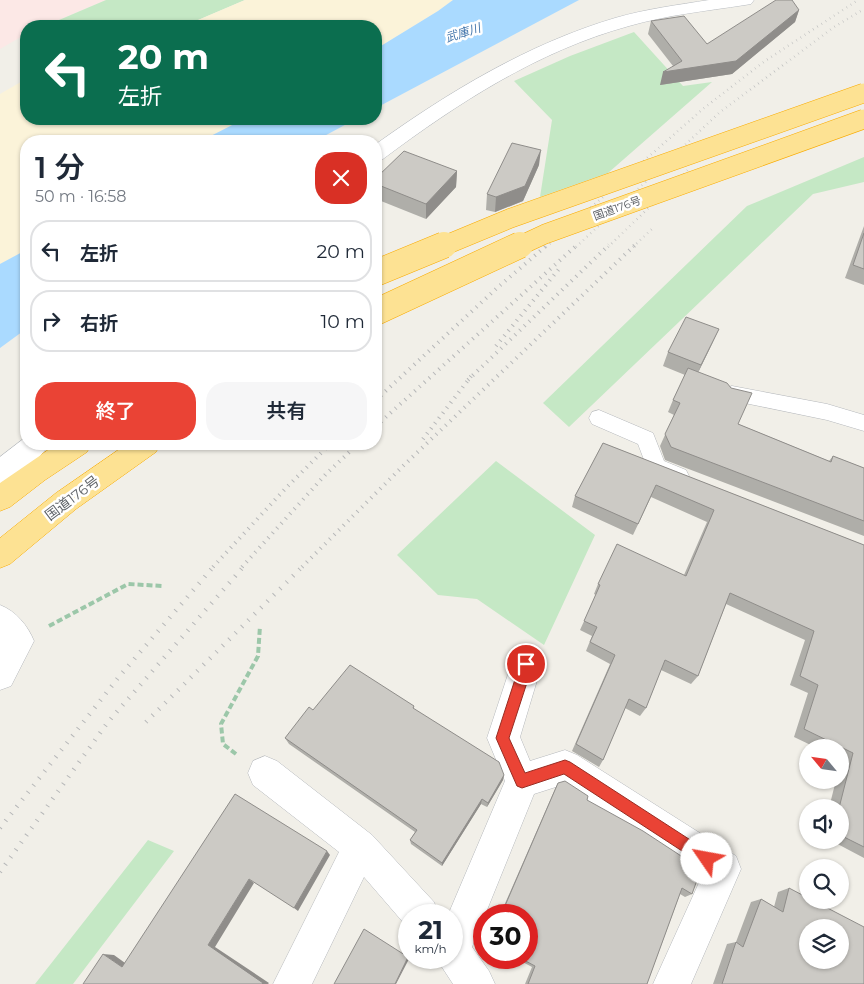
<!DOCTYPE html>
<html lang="ja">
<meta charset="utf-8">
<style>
body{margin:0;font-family:Montserrat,"Noto Sans JP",sans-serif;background:#f6f6f7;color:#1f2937;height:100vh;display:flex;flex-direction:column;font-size:19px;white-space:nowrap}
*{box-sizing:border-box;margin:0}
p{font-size:16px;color:#747a83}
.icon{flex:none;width:28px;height:28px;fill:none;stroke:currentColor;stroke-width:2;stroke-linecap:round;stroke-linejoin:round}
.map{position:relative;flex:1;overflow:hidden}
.drawer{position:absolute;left:20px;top:135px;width:362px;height:315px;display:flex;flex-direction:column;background:#fff;border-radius:20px;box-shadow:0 1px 4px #0004}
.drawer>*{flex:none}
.top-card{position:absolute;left:20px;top:20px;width:362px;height:105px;border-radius:20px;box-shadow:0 1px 4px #0004;background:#0b6e4f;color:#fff;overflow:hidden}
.needle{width:32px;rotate:299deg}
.controls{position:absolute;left:799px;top:739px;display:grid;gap:10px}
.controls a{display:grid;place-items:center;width:50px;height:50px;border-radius:50%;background:#fff;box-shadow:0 1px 4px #0004;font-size:25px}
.speed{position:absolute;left:398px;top:904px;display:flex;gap:10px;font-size:25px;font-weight:700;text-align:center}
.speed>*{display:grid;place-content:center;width:65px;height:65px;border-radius:50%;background:#fff;box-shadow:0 1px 4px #0004;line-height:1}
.speed small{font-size:12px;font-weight:400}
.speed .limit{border:8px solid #d22;background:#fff;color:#111}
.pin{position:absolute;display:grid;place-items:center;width:42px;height:42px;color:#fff;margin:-21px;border:2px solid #fff;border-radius:50%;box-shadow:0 1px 5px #0007}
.me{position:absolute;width:55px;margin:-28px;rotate:303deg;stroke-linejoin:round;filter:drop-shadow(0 0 4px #0008)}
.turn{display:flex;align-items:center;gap:18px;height:105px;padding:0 15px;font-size:22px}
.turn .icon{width:65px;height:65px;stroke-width:2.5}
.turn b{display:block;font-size:35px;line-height:42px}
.round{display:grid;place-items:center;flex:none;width:52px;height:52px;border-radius:20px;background:#f6f6f7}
.summary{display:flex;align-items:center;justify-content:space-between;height:85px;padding:0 15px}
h1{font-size:30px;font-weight:600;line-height:38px}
.button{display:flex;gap:10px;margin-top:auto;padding:10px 15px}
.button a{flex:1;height:58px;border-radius:20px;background:#ea4335;color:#fff;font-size:20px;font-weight:600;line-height:58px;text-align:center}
.button a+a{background:#f6f6f7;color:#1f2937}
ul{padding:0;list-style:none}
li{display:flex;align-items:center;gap:15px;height:62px;margin:0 10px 8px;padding:0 5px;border:2px solid #e0e1e3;border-radius:20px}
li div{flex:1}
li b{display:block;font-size:19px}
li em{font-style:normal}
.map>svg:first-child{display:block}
.medical{fill:#fce8e6}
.green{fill:#c5e8c5}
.sand{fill:#fbf3d9}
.water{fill:#aadaff}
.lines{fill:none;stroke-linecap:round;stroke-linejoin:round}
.lane-casing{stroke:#b5b8bc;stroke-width:1}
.street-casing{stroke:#b5b8bc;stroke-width:1}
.secondary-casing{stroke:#b6babf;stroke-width:1}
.highway-casing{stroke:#f9ab00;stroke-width:1}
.path{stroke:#9cc7a9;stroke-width:4;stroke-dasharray:6 3;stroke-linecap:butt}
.lane{fill:#fff;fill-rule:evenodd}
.street{fill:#fff;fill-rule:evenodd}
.secondary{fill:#fff;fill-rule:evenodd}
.highway{fill:#fde293;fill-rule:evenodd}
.rail-far2{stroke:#b6b7b8;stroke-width:2.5;stroke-dasharray:0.5 4.5;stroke-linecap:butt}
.rail-far1{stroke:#b6b7b8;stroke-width:4;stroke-dasharray:1 5.5;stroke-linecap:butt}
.rail{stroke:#b6b7b8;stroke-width:4.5;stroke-dasharray:1 8;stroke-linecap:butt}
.highway-bridge-far1-casing{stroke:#f9ab00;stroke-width:20;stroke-linecap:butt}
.highway-bridge-casing{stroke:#f9ab00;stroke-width:27;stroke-linecap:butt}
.highway-bridge-far1{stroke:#fde293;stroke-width:19}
.highway-bridge{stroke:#fde293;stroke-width:26}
.wall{fill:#afaea9}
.shaded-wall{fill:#8f8d8a}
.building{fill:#cccac5;stroke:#8f8d8a;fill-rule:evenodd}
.route{fill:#ea4335;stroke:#982c22}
.labels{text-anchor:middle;stroke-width:5;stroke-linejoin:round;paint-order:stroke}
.far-street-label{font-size:11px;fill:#5f6368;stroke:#fff}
.far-water-label{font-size:12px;font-style:italic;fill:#4174aa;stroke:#fff}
.street-label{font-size:14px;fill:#5f6368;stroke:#fff}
</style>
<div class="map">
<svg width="864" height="984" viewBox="0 0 864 984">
<rect width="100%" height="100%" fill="#f1efe8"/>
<path class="medical" d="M0,0H106L44,26H26V34L0,49Z"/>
<path class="green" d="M106,0H245L184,26H59L52,23Z
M634,32L683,86L712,82L608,173L540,197L552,120L514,81L570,56Z
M864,157V182L813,194L569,427L543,403L747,206Z
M496,461L595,535L544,645L477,599L438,595L397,555Z
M148,840L174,851L73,984H35Z"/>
<path class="sand" d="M245,0H453L438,11L376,49V26H184Z
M26,79V119H244L201,141H26V250L0,264V94Z"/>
<path class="water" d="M453,0H579L376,108V49L438,11Z
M244,119H356L315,141H201Z
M26,250V329L0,348V264Z"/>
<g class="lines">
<defs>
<path id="lane" d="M732,386L827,404L864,415V431L827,420L725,399L722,394L725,389Z
M599,410L653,433L664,461L686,470L689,476L686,482L679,485L649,473L638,444L592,424L589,418L592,412Z"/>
<path id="street" d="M0,605C16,611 28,626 34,641L11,686L0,690Z
M526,649L537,653L542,664L520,737L530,761L565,750L577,755L736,856L741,869L691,984H653L702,876L562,785L534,794L472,947L489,971L495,984H453L436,958H451V915H448L505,781L487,738L515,653Z
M265,756L277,761L372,835L434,902L439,915H409L408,928L364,877L312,984H273L339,852L253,785L248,773L253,761Z"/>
<path id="secondary" d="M709,0H754L751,4L745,5C706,11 667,15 629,26C538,51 458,103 383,159L376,160V144C450,91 528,44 615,18C646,9 678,5 709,0Z
M26,437V444H49C42,458 15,479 0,484V457Z"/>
<path id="highway" d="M57,444H91L87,452L45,480L10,507L0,511V483Z
M127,444H160L156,452L76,509L10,564L0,568V538L56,493Z"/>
</defs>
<use href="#lane" class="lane-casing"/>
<use href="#street" class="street-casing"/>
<use href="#secondary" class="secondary-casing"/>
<use href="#highway" class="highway-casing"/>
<path class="path" d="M49,626L128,584L163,586
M236,754L223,744L221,724L258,656L260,626"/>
<use href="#lane" class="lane"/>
<use href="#street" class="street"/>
<use href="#secondary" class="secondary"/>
<use href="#highway" class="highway"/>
<path class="rail-far2" d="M546,247L704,108L765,61L858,0
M576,247L719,113L834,27L864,9
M608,247L689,169
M633,247L654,227"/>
<path class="rail-far1" d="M496,346L559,269
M468,380L609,245
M376,400L497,288L547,245
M376,426L577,245
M423,439L472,375
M213,567L285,489L330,444
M242,567L326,474L358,444
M302,567L402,467L635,245"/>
<path class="rail" d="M146,722L303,566
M0,828L118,678L214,566
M0,872L108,722L244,566"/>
<defs>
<path id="highway-bridge-far1" d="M441,247L511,218L864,93
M517,247L545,234L864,119"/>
<path id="highway-bridge" d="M376,273L444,245
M376,312L520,245"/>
</defs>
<use href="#highway-bridge-far1" class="highway-bridge-far1-casing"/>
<use href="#highway-bridge" class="highway-bridge-casing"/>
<use href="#highway-bridge-far1" class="highway-bridge-far1"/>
<use href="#highway-bridge" class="highway-bridge"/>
</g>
<path class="wall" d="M799,10L795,22L732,74L660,85L673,66L648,34L651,21L707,44Z
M539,165L523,201L495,212L486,210L487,194Z
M457,171L456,187L426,219L376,199V178Z
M864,226V285L845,278Z
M719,329L698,372L738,424L829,461L833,456L864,468V536L665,460L660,446L674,415L668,412L673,400L685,375L663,366L668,352Z
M603,443L864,545V858L830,840H840V808H829L836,780H840V766L842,759H840V748H817L794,737L808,693L790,685L805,640L726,604L698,676L691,684L661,670L646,708L640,716L625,708L603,760L599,767L572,751L610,664L586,651L592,636L580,630L596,595L594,594L598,584L684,575L707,522L651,497L633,535L572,507L575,496Z
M414,706V709L504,775L503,780L487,807L481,804L442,866L411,844L410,840L415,832L289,744L285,738L313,710Z
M558,783L587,800L692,894L685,897L680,894L647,984H525L532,967L515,958H526V915H500L555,789Z
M789,888L864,984H713L727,944L736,942L751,902L761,899L774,907L778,892Z"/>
<path class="shaded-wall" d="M799,10L795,22L732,74L660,85L663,72Z
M541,150L539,165L523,201L495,212L496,197Z
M457,171L456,187L426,219V204Z
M719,329L712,344L695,379L701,365Z
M504,775L503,780L487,807L488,803Z
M482,799L481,804L442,866V863Z
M327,851L330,855L298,911L294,908Z
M249,879L254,883L215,947L269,983L268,984H262L208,945Z
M103,954L114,955L132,968L122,967Z
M408,957L409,959L396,984H395Z"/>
<path class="building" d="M776,0H792L799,10L736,61L663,72L682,61L651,21L684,16L707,44Z
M512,143L541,150L525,186L496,197L487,194Z
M404,151L457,171L426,204L376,184V178Z
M864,233V269L853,265Z
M686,317L719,329L701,365L668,352Z
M688,368L727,383L731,388L752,393L738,424L831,462L833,456L864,468V521L671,447L665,434L680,403L673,400Z
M603,443L864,545V847L840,835V808H839L853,753L804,729L818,685L800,676L814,631L730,593L698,676L665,660L646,708L629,699L603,760L576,744L615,655L590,642L597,627L584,621L600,585L598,584L617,544L686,576L714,510L656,485L638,524L575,496Z
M350,665L414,706L413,708L499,762L504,775L488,803L482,799L442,863L410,840L417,830L285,738L309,707L313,710Z
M565,781L588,796L587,800L643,831L701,869L692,894L682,888L647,984H528L535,966L520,958H526V915H501L558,783Z
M235,794L327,851L294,908L249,879L208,945L263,983L262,984H83L103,954L122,967Z
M789,888L808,898V900H812L864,927V984H722L736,942L743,947L761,899L783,912ZM808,928H840V960H808Z
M364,929L408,957L395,984H334Z"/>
<path class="route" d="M526,658L531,659L533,664L509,738L525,773L565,760L570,762L712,854L714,859L712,864L707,867L702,864L564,774L522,788L517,786L496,738L520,664L522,659Z"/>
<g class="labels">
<g class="far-street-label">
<text transform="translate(617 208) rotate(-20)" y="4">国道176号</text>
</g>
<g class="far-water-label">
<text transform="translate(463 33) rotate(-18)" y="4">武庫川</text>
</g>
<g class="street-label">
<text transform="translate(72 498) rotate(-37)" y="5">国道176号</text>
</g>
</g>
</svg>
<div class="controls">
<a><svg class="needle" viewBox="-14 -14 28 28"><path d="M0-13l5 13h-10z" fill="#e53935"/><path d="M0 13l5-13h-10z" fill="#747a83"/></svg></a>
<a><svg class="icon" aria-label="sound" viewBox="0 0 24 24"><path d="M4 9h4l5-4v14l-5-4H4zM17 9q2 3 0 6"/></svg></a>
<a><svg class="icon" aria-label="search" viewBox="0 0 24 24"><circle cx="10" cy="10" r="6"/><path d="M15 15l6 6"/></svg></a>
<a><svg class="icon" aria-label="layers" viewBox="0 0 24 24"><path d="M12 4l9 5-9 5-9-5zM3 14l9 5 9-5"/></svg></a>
</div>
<div class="speed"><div>21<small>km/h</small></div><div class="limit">30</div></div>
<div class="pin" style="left:526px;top:664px;background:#d93025"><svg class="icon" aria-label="arrive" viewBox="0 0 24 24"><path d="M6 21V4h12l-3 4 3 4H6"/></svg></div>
<svg class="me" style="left:707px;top:859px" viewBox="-20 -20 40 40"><circle r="19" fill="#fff"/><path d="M0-13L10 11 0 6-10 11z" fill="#ea4335"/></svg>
<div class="top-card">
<div class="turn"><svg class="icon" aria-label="left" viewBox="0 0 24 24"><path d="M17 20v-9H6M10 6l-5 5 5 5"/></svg><div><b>20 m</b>左折</div></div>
</div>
<section class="drawer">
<div class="summary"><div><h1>1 分</h1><p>50 m · 16:58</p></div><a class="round" style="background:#d93025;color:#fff"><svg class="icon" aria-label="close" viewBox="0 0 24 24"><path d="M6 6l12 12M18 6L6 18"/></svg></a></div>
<ul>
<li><svg class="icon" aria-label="left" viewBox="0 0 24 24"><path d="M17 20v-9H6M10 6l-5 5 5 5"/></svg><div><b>左折</b></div><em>20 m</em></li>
<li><svg class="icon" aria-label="right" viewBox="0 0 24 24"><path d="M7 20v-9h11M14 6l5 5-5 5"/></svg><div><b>右折</b></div><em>10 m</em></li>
</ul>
<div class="button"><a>終了</a><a>共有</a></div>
</section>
</div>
